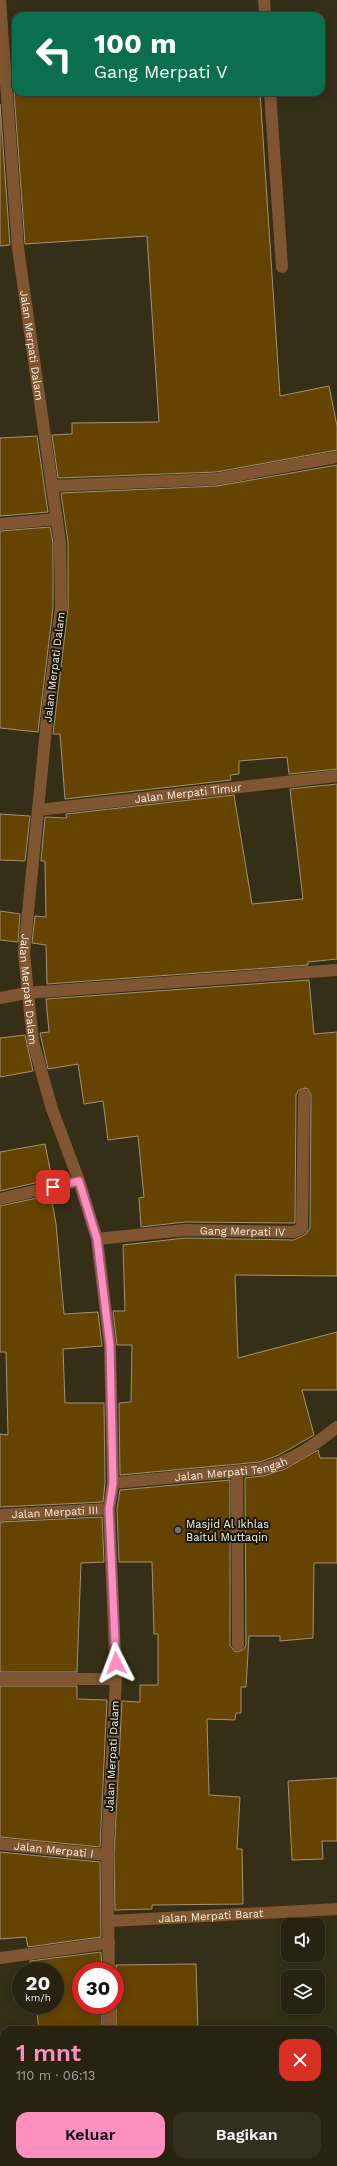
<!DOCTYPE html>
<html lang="id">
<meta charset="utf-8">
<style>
body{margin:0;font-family:"Work Sans",sans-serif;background:#332f1e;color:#f1f3f6;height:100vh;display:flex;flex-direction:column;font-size:15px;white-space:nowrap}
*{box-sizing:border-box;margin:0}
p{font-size:13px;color:#a4a49f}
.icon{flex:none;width:22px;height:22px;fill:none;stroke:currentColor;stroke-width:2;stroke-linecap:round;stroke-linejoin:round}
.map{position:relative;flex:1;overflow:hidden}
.sheet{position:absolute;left:0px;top:2026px;width:337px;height:140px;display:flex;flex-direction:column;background:#272310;border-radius:12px 12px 0 0;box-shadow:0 2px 10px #0003,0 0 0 1px #434030}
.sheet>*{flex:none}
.banner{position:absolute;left:12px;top:12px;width:313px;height:84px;border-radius:12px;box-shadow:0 2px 10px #0003,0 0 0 1px #434030;background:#0b6e4f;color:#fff;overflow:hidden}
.fabs{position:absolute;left:281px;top:1918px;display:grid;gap:8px}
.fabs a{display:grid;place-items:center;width:44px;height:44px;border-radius:8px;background:#272310;box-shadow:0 2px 10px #0003,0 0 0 1px #434030;font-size:20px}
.speed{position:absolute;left:12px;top:1962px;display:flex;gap:8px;font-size:20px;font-weight:700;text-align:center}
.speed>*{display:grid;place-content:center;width:52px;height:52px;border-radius:50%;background:#272310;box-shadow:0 2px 10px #0003,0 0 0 1px #434030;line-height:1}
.speed small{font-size:10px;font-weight:400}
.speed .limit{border:6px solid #d22;background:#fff;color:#111}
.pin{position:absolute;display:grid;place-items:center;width:34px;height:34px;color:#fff;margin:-17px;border-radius:8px;box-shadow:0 2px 6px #0006}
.me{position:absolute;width:44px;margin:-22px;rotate:357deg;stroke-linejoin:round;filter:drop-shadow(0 0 3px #0008)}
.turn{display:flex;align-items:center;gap:14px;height:84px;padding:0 16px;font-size:18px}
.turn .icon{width:52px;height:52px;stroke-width:2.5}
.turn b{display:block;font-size:28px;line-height:34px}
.round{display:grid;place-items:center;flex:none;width:42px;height:42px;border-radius:12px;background:#332f1e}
.headline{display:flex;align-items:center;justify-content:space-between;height:68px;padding:0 16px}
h1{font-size:24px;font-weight:600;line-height:30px;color:#fd8ec0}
.cta{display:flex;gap:8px;margin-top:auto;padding:8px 16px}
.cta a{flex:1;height:46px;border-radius:12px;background:#fd8ec0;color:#111;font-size:16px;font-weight:600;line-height:46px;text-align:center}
.cta a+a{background:#332f1e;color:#f1f3f6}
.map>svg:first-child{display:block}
.building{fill:#654402;stroke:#a19178}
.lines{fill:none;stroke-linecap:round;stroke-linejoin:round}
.minor{stroke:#805632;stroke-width:12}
.route-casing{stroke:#a45c7d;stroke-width:10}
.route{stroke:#fd8ec0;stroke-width:7}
.worship-dot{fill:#6b7280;stroke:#19170c;stroke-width:1.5}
.labels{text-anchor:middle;stroke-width:4;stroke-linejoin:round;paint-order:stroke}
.street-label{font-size:11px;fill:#f3f0e1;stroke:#19170c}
.poi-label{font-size:11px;fill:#f3f0e1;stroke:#19170c;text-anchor:start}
</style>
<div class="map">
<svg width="337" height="2166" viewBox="0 0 337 2166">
<rect width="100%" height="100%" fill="#342f16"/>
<path class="building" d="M14,92H260L280,396L329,386L337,426V450L216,472L58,478L52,435L72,434V423L159,422L147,236L25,244Z
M0,104L10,245L0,246Z
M37,436L48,512L0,516V438Z
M337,465V769L289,774L287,757L239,761V774L230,775L231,780L65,799L60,734H53L68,608V542L61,493L217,486Z
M50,527L53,543V608L38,732L0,728V531Z
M337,784V959L308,962V965L47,984L46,945L32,943L35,916L46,917L45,861H41L45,817L67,818L66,814L234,795L252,904L303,899L290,789Z
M0,814L30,816L25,861L0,860Z
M0,911L20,914L18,942L0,940Z
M309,980L314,1034L337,1032V1276L235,1275L238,1358L337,1332V1390H302L314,1435L279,1455L260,1462L120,1475L119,1403L131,1402L132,1345H117L113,1311H125L123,1245L185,1238L294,1240L306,1234L310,1228L311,1095L308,1089L304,1088L298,1091L296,1095L295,1223L185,1222L141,1227L139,1198L144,1197L138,1136L108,1140L103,1101L84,1104L78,1064L48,1069L40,1033L49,1032L46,999Z
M25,1035L33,1071L0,1077V1038Z
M45,1144L52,1179L0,1191V1152Z
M51,1195L56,1224L64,1314L98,1312L102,1346L63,1349L65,1403H104L105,1483L103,1502L0,1507V1434L8,1435L6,1352H0V1206Z
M318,1450L320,1458H337V1563H314L313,1638L280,1641V1636H249L246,1687H241V1713H236L235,1720L207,1719L209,1795L240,1797L237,1849H242L243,1904L152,1905V1909L115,1910L114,1855L122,1701L140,1702V1685H158V1634H154L152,1562H119L117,1509L120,1490L230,1480V1645L234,1651L238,1652L244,1649L246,1645L245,1478L263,1476L285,1469Z
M102,1517L104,1562L81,1563L77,1672H0V1522Z
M0,1686H77V1699L107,1700L100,1847L0,1837Z
M337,1778V1841H322L323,1859L292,1860L288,1781Z
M0,1852L100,1862L101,1937L28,1947L26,1937L0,1939Z
M101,1952L102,1971H81V2005H102V2030H39L36,2005H55V1971H31L30,1961Z
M196,1964L198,2030H116V1965Z"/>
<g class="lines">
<g class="minor">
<path id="s1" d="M0,0L18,248L60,542L61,608L48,708L24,953L33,1042L52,1109L79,1181L97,1239L110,1346L113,1483L109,1509L116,1679L107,1855L109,1971"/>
<path d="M264,0L265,16"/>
<path d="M270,92L282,267"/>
<path d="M52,486L217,479L337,457"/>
<path d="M0,524L57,519"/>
<path id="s2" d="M38,810L337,776"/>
<path d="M0,998L26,993L337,970"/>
<path d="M0,1199L79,1181"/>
<path id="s3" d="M97,1239L185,1230L294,1232L302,1228L304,1095"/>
<path d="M237,1472L238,1645"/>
<path id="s4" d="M113,1483L261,1469C291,1462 313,1446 337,1427"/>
<path id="s5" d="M0,1515L109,1509"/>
<path d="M0,1679H116"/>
<path id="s6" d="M0,1844L107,1855"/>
<path id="s7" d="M110,1921L337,1909"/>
<path d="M0,1958L109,1943"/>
<path d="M109,2005V2030"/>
<path d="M0,2078H4"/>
<path d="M112,2162V2166"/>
</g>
</g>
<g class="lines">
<defs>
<path id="route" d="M53,1187L79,1181L97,1239L110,1346L113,1483L109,1509L116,1663"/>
</defs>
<use href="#route" class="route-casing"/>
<use href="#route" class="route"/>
</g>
<circle class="worship-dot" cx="178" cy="1530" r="4"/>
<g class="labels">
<g class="street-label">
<text dy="4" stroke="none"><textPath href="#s1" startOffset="347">Jalan Merpati Dalam</textPath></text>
<text transform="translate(54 667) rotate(-83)" y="4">Jalan Merpati Dalam</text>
<text dy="4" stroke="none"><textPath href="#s2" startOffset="151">Jalan Merpati Timur</textPath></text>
<text dy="4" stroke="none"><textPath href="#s1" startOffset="995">Jalan Merpati Dalam</textPath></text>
<text dy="4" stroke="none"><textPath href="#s3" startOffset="146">Gang Merpati IV</textPath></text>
<text dy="4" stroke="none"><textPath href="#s4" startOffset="119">Jalan Merpati Tengah</textPath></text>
<text dy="4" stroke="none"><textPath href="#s5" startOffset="55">Jalan Merpati III</textPath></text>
<text transform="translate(112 1756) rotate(-87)" y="4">Jalan Merpati Dalam</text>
<text dy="4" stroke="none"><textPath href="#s6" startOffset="54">Jalan Merpati I</textPath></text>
<text dy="4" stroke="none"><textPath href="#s7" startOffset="101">Jalan Merpati Barat</textPath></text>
</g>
<g class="poi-label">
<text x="186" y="1528">Masjid Al Ikhlas<tspan x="186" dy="13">Baitul Muttaqin</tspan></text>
</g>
</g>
</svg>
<div class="fabs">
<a><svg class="icon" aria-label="sound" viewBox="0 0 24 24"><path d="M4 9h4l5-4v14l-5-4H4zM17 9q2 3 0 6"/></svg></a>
<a><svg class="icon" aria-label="layers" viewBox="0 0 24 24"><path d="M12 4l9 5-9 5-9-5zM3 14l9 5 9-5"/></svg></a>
</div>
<div class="speed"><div>20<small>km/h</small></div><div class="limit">30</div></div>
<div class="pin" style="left:53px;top:1187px;background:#d93025"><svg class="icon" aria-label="arrive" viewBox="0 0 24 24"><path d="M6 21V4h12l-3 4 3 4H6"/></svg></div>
<svg class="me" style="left:116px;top:1663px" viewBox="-20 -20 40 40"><path d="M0-17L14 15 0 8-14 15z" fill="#fd8ec0" stroke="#fff" stroke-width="4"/></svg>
<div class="banner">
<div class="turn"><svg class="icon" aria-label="left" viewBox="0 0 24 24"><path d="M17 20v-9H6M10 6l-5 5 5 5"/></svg><div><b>100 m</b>Gang Merpati V</div></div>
</div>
<section class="sheet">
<div class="headline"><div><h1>1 mnt</h1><p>110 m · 06:13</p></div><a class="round" style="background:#d93025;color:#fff"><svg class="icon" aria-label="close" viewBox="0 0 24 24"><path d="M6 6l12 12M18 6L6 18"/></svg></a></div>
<div class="cta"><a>Keluar</a><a>Bagikan</a></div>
</section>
</div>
